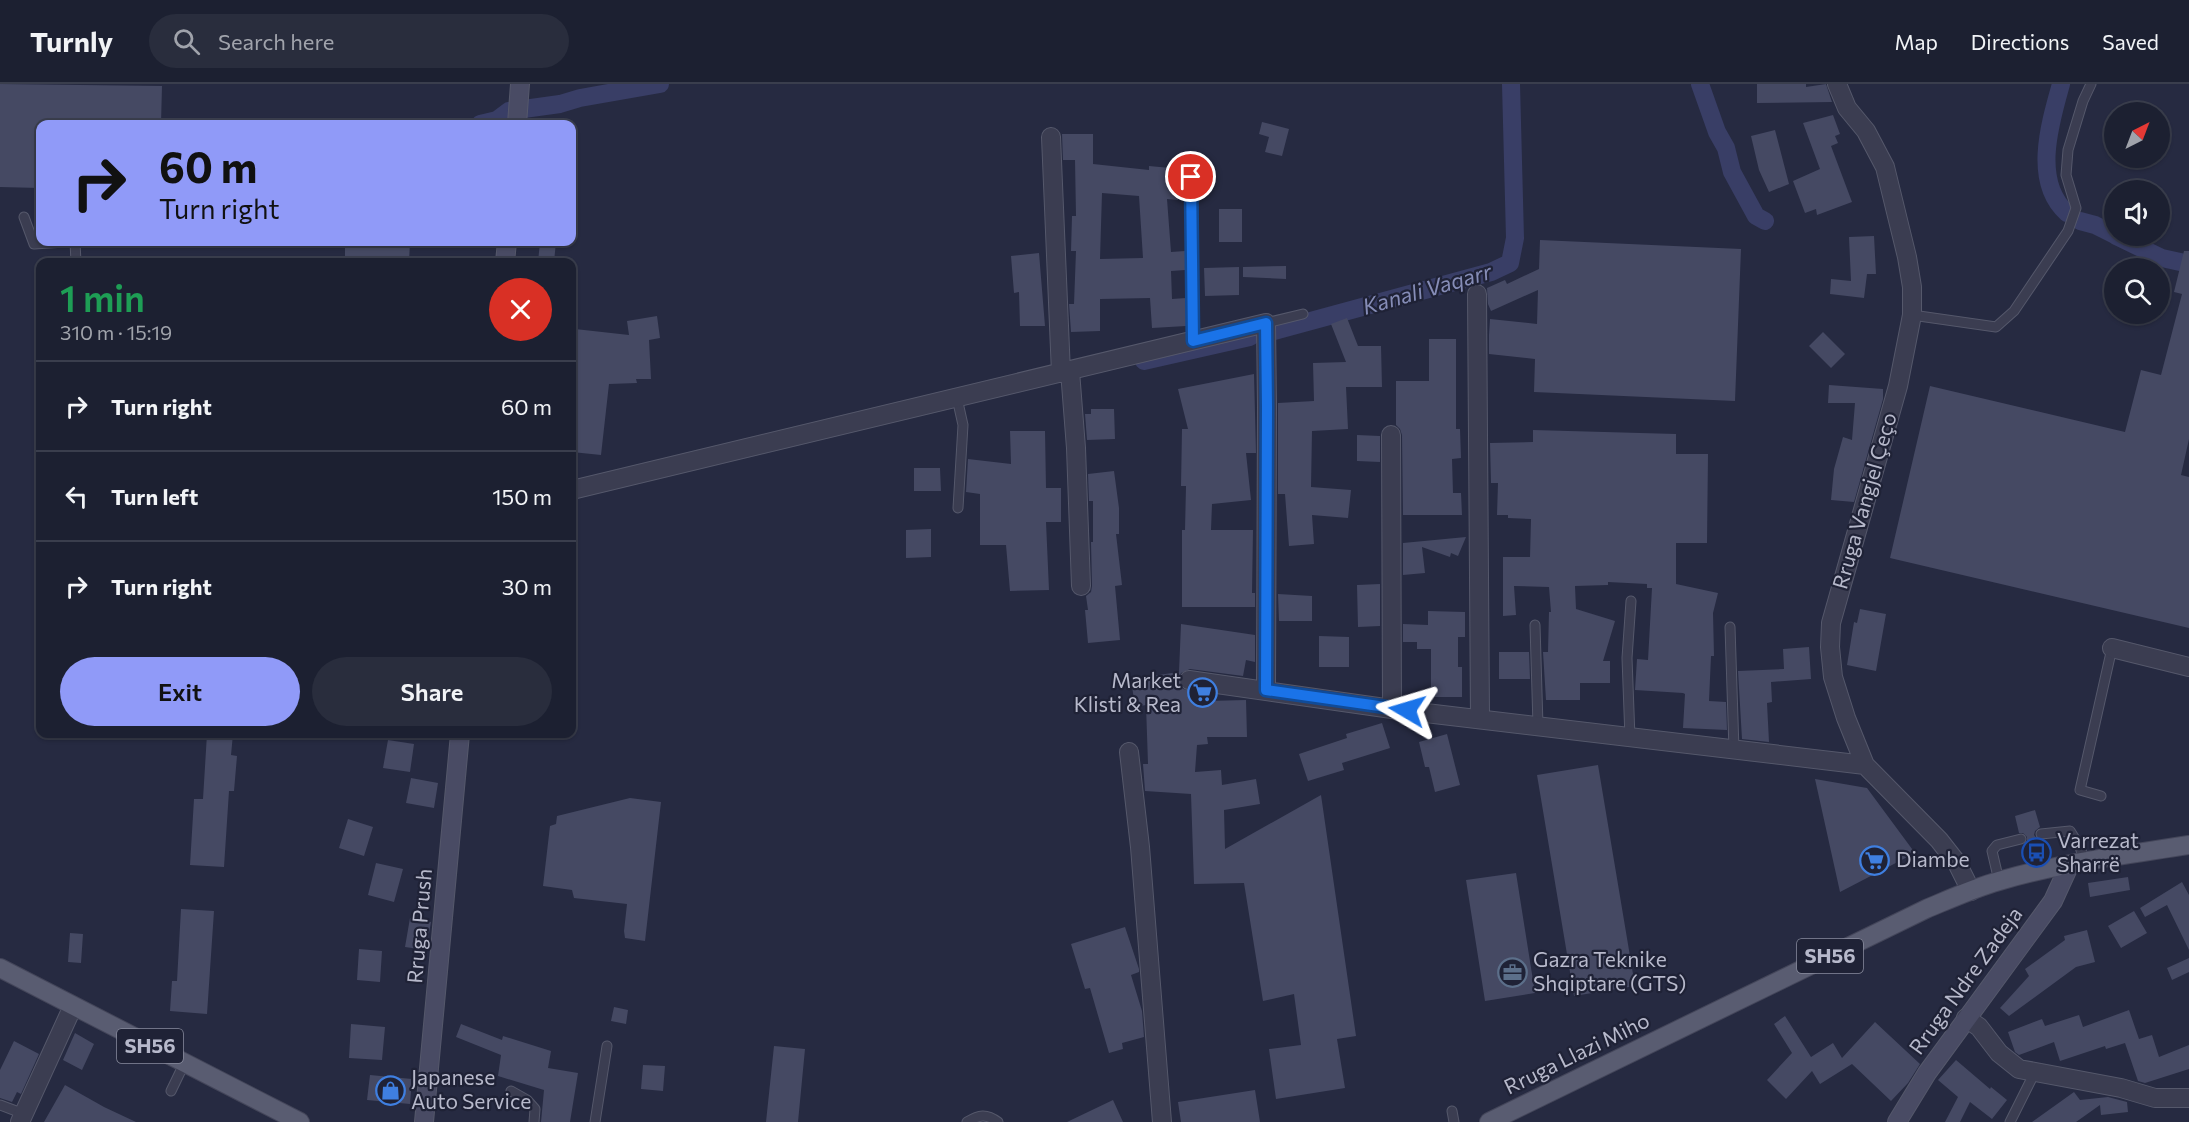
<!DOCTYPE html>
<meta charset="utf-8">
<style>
body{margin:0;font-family:Commissioner,sans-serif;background:#292d3d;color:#f1f3f6;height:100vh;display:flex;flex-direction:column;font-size:22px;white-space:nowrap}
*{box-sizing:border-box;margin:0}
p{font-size:20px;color:#a0a3ab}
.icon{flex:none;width:33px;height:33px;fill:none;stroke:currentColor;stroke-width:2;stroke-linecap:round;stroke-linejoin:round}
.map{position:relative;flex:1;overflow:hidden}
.details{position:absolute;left:36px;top:174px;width:540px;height:480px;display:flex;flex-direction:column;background:#1c2031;border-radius:12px;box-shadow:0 2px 4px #0004,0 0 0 2px #3a3e4d}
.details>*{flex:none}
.top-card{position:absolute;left:36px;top:36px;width:540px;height:126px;border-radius:12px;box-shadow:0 2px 4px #0004,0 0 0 2px #3a3e4d;background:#909af8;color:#111;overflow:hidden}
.needle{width:39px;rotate:42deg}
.tools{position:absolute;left:2104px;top:18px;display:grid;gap:12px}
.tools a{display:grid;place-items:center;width:66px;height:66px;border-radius:50%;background:#1c2031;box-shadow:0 2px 4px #0004,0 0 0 2px #3a3e4d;font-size:30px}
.pin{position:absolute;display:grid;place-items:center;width:51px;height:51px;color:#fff;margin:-26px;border:3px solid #fff;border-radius:50%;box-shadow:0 2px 6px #0007}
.me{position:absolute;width:66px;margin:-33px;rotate:277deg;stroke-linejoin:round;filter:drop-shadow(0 0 4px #0008)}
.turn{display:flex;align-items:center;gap:21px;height:126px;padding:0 24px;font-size:27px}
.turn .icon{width:78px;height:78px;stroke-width:2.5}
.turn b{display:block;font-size:42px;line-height:51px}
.round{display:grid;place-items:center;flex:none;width:63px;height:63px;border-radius:32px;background:#292d3d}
.overview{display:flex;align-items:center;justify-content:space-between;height:102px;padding:0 24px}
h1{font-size:36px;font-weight:600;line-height:45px;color:#1e9e55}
.primary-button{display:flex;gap:12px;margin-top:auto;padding:12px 24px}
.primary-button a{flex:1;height:69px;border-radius:36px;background:#909af8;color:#111;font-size:24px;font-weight:600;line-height:69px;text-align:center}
.primary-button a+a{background:#292d3d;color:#f1f3f6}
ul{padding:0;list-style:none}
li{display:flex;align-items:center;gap:18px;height:90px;padding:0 24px;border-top:2px solid #3a3e4d}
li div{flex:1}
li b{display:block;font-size:22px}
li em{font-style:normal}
header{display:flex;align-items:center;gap:36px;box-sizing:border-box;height:84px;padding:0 30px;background:#1c2031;border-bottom:2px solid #3a3e4d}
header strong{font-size:28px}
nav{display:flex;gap:33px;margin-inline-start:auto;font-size:21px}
.search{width:420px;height:54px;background:#292d3d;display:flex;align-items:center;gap:15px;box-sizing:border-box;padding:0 21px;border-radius:33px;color:#a0a3ab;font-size:22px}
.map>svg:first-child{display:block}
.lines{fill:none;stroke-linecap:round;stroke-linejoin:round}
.canal{stroke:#393e66;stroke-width:18}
.building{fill:#454963;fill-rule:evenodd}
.lane-casing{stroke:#55586b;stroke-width:11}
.street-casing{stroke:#55586b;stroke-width:20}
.secondary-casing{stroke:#55586b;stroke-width:20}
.primary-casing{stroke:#44465a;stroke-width:20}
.lane{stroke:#3b3d51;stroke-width:9}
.street{stroke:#3b3d51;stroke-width:18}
.secondary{stroke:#494b64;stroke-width:18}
.primary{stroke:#595c71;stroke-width:18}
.route-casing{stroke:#114b97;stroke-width:15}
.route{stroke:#1a73e8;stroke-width:10}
.labels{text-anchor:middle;stroke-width:4.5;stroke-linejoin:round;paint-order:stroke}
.shield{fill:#1f2236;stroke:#898c9e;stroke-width:1.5}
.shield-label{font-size:20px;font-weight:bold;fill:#b7b9cb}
.street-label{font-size:21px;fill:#b7b9cb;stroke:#1f2236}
.poi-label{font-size:21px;fill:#b7b9cb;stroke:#1f2236;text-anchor:start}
.water-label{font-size:22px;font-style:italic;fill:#868db7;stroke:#1f2236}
</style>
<header>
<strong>Turnly</strong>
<div class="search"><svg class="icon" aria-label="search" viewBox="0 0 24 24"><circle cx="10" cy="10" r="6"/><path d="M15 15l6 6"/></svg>Search here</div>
<nav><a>Map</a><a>Directions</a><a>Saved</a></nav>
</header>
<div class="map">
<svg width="2189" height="1038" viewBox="0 0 2189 1038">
<rect width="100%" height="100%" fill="#262a41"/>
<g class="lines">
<path class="canal" d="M1700,0L1717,48L1726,64L1732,88L1756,132L1765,137
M2061,0C2050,39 2032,98 2067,129
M480,40L497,36L509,27L560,20L580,14L660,0
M2080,137L2095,141L2115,151
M2116,152L2162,174L2189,180
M1274,247L1491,188L1510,179L1515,154L1511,0
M1144,277L1250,253"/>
</g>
<path class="building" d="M0,0L162,2L161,40H40V104L0,103Z
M1757,0H1806V3L1826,0L1832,18L1757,19Z
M1833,31L1840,50L1835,52L1838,59L1831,62L1852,118L1817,131L1816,125L1805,129L1793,97L1820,85L1803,39Z
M1262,38L1289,45L1282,72L1265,68L1269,53L1259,50Z
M1775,46L1789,100L1769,108L1759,86L1751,52Z
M1062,50H1093V80L1149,86V82L1181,85L1178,116L1167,115L1171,168L1185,167V186L1171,187L1172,215L1186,214V242L1152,244L1150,214L1100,215V247L1071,248L1069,220H1074L1076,167H1071L1072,132H1076L1075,76H1063ZM1102,109L1139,112L1143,174L1100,175Z
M1219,125H1242V158H1219Z
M1874,152L1876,190H1867L1864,214L1830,210L1831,195L1851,197L1849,153Z
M1540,156L1741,165L1735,317L1534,308L1535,275L1489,270V251L1490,235L1537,240L1538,206L1491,227L1488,220L1487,204L1505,196L1507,200L1539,185Z
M345,158H410L409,178H345Z
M540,158H556L554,178H538Z
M2184,167H2189V355L2181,391L2189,393V544L1890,474L1930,302L2125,348L2141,286L2161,291L2182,210L2174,208Z
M1039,169L1045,242H1020L1019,208L1014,209L1011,172Z
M1286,182V195L1243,193V183Z
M1239,183V211L1205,212L1204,184Z
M657,232L660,254L649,256L651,295H636L637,299L609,300L601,371L572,368V279L575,245L629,251L627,237Z
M1347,234L1358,262H1381L1382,303H1346L1348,345L1312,347L1311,403L1351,406L1348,434L1312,431L1314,460L1289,462L1285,410H1278V319L1314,317L1313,279L1346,278L1331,240Z
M1823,248L1845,270L1831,284L1809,262Z
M1429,255H1456V345H1460L1461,374L1452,375L1453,409H1461L1462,431H1403L1402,351L1400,345L1396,341V297H1429Z
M1254,290L1256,369H1246L1251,416L1212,420L1211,446H1253L1252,509H1255V523H1182V446H1185L1186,402H1181L1182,345H1188L1178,305Z
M1829,301L1883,305V315L1854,418L1831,416L1834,385L1843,353L1852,356L1855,319H1828Z
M1091,325H1114L1115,355L1087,356L1085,330H1091Z
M1533,346L1676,350V370H1708L1707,459H1676V500L1718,509L1713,529L1714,572H1711L1709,617L1726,618L1727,646L1683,644L1685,610L1683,609L1635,606L1637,575L1648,576L1652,504H1647V500L1608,498V501L1575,502L1576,525L1615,537L1603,577H1610V599H1580V616H1546L1543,568H1548L1549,528H1551L1549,503L1514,502L1516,531L1503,532V473H1530L1531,435L1508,434V431H1497L1498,399H1491L1490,359L1533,358Z
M1010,347H1045L1046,404H1061V438H1046L1049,506L1010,507L1006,461H980V410L966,408L968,375L1011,380Z
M1357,351L1380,352V378L1357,377Z
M914,384H940L941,407H914Z
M1114,387L1119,424V450H1116L1122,501L1115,502L1120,556L1088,559L1085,526H1088L1086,512L1091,508L1092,502L1091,458H1093V417H1089L1088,390Z
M931,445V473L906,474V446Z
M1466,453L1458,472L1451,469L1450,473L1422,463L1425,489L1403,491V459Z
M1380,500V542L1358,543L1357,501Z
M1278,510L1312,512V537H1279Z
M1860,525L1886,530L1876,587L1847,581L1854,538L1857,539Z
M1428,527L1465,528V553H1458V583H1462V613H1431V565H1417V558H1403V540L1428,541Z
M1181,540L1255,551V578L1246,576L1243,592L1190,585L1181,589L1178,595L1183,605L1208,610V617L1246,616L1247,653H1207L1208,660L1197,661L1195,688L1221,686L1222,701L1256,695L1260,720L1224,726L1225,765L1321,711L1356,952L1337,955L1345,1004L1276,1015L1269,965L1301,961L1294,910L1263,917L1244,799L1194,800L1191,710L1145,707L1143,680H1148L1146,621L1135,623L1131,595L1179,588Z
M1319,552L1349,553V583H1319Z
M1809,563L1811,595L1771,598L1772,618L1767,619L1769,658L1742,655L1738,587L1784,585L1783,565Z
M1499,568H1529L1530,595H1499Z
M1382,639L1390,664L1342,679L1344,686L1308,697L1299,670L1347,654L1346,650Z
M207,650H233L231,671L237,672L234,707H229L224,783L190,781L194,715H203Z
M1447,650L1460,701L1435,708L1429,683H1425L1419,658Z
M388,656L414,660L410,688L383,684Z
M1598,681L1635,902L1574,912L1537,691Z
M411,694L438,699L434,724L406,719Z
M1815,695L1867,704L1915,769L1840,808Z
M630,714L661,718L645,857L625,854L624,847L627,820L574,814L572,806L543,802L550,742L556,740L557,732Z
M2035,726L2040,743L2035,747L2034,751L2038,756L2044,757L2023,763L2027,757V753L2023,749H2019L2015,732Z
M348,735L373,743L364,772L339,764Z
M376,779L403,785L394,818L368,811Z
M1516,789L1535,909L1485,917L1466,796Z
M2128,793L2130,806L2090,813L2088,799Z
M2182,798L2189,811V866L2167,821L2145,833L2140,824Z
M181,825L214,827L207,930L170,927L172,897H177Z
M2134,827L2147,849L2121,864L2108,842Z
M410,834L431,838L426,866L405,863Z
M1125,843L1139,885V888L1131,891L1142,927L1144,953L1122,959L1123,965L1109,969L1090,904L1085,905L1071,860Z
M2087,846L2095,878L2076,883L2009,932L2000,924L2029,892L2025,885L2065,856L2064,852Z
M70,849L83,850L81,879L68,878Z
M359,865L382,867L380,898L357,896Z
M2189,874V888L2172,896L2167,884Z
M614,923L628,926L626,940L611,937Z
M2129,926L2139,955L2152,951L2159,973L2189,961V985L2145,999L2138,997L2125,959L2106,965L2105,962L2060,977L2054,958L2019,971L2015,968L2008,948L2042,935L2045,942L2079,931L2083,943Z
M1785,932L1811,973L1833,959L1842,974L1875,938L1920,980L1908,999L1891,1017L1852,980L1820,1000L1812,987L1786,1015L1767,996L1792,969L1774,940Z
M351,940L385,943L382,976L349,974Z
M461,940L502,956L503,952L551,967L548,984L578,989L570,1038H541L544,1006L498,992L501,971L456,953Z
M75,949L94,960L82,986L63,976Z
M14,957L39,970L21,1010L17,1008L12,1018L0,1014V986Z
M774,962L805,965L798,1038H766Z
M1956,976L1990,1005L1991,1003L2007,1016L1992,1035L1970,1018L1960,1038H1945L1958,1013L1938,996Z
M643,981L665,982L663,1007L641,1005Z
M370,991L412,995L410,1020L367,1016Z
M65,1001L104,1023L136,1038H44Z
M1255,1006L1260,1038H1181L1178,1018Z
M2074,1008L2080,1016L2108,1013L2127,1018L2128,1028L2101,1031L2100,1021L2076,1038H2032Z
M1113,1016L1123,1038H1067Z"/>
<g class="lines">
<defs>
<path id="lane" d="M1191,93L1193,257
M24,133L34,160L65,158
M75,158L76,178
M1912,231L1996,243L2014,227L2068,147L2076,124L2066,91L2068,66L2083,17L2091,0
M1266,239L1303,230
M957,314L963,341L958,424
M1535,541L1538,642
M1730,543L1734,666
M1630,654L1627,574L1631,517
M2101,712L2080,706L2112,564
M2041,750L2070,747L2080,763L2085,779
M1999,797L1992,767L1997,761L2021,755
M171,1007L184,980
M511,1007L527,1016L535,1025L534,1038
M0,1021L24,1030
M1452,1027L1454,1038
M595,1038L607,962
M967,1038C979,1031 986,1029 998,1038
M2010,1038L2034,990"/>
<path id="street" d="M1837,0L1847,24L1866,47L1885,83L1907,173L1912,203V231L1898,302L1831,539L1830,563L1833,593L1846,634L1865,681L1939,756L1957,779L1971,807
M1051,53L1061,289
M1477,210L1480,634
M1070,287L1076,364L1081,502
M1391,351L1392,625
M572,406L1266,239L1267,323L1266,606
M2112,564L2189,583
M1189,596L1392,625L1865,681
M1129,668L1140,763L1162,1038
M1966,934L1979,943L1999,969L2019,985L2121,1004L2155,1014H2189
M20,1038L73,922"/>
<path id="secondary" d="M517,40L520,0
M505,178L507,158
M424,1038L460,650
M1897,1038L1927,989L2053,817L2069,782"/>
<path id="primary" d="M0,884L300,1038
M1489,1038L1926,825C1950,815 1974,804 1999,797C2060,779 2126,771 2189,761"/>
</defs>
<use href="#lane" class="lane-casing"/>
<use href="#street" class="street-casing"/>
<use href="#secondary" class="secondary-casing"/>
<use href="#primary" class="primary-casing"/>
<use href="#lane" class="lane"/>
<use href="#street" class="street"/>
<use href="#secondary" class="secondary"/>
<use href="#primary" class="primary"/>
</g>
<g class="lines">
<defs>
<path id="route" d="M1191,93L1193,257L1266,239L1267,323L1266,606L1407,626"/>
</defs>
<use href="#route" class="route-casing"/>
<use href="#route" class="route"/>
</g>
<defs>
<symbol id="supermarket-ring" viewBox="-11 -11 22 22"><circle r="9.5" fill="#1f2236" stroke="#3f7fe0" stroke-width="1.5"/><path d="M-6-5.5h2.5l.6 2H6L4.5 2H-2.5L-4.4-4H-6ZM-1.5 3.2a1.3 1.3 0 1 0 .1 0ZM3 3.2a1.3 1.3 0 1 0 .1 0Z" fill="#3f7fe0"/></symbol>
<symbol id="bus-ring" viewBox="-11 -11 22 22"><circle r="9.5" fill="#1f2236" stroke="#1a4fb4" stroke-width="1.5"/><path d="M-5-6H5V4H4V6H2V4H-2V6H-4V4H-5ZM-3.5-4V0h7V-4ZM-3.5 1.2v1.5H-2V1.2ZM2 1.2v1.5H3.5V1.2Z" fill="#1a4fb4"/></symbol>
<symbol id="office-ring" viewBox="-11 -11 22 22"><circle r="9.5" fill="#1f2236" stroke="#5c6f8a" stroke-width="1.5"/><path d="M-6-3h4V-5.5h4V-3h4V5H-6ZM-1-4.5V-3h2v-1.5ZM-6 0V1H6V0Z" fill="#5c6f8a"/></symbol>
<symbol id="shop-ring" viewBox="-11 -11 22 22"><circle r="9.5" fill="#1f2236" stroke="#3f7fe0" stroke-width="1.5"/><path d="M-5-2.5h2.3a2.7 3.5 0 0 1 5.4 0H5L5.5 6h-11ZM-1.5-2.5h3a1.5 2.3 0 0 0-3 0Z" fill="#3f7fe0"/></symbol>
</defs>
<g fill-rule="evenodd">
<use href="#supermarket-ring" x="1186" y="592" width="33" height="33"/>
<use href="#bus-ring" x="2020" y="752" width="33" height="33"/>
<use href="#supermarket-ring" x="1858" y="760" width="33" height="33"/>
<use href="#office-ring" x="1496" y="872" width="33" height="33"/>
<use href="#shop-ring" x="374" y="990" width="33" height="33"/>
</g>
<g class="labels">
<g class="shield">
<rect x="1797" y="855" width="66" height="34" rx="4.5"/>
<rect x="117" y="945" width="66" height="34" rx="4.5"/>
</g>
<g class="shield-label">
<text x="1830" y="879">SH56</text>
<text x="150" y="969">SH56</text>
</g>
<g class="street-label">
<text transform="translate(1865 417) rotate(-74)" y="7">Rruga Vangjel Çeço</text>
<text transform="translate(420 842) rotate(-85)" y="7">Rruga Prush</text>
<text transform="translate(1966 897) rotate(-54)" y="7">Rruga Ndre Zadeja</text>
<text transform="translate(1577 970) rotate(-26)" y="7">Rruga Llazi Miho</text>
</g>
<g class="poi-label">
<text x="1181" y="604" text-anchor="end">Market<tspan x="1181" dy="24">Klisti &amp; Rea</tspan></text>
<text x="2057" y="764">Varrezat<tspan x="2057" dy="24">Sharrë</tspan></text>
<text x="1896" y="783">Diambe</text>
<text x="1533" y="883">Gazra Teknike<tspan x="1533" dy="24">Shqiptare (GTS)</tspan></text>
<text x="411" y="1001">Japanese<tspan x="411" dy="24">Auto Service</tspan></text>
</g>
<g class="water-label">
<text transform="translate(1427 205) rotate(-16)" y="8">Kanali Vaqarr</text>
</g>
</g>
</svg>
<div class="tools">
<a><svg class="needle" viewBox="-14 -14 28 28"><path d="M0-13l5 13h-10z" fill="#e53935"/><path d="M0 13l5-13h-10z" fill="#a0a3ab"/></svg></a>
<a><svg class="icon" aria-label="sound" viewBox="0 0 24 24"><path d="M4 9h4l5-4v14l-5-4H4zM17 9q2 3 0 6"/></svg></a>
<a><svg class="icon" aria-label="search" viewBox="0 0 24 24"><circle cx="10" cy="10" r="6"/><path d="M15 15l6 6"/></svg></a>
</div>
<div class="pin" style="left:1191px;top:93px;background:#d93025"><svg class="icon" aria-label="arrive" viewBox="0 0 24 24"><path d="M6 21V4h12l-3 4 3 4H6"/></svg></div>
<svg class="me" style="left:1407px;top:626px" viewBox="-20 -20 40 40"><path d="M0-17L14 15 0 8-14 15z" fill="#1a73e8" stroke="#fff" stroke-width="4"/></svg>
<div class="top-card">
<div class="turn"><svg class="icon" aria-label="right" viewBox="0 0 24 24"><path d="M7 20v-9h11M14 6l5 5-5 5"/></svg><div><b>60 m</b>Turn right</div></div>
</div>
<section class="details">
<div class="overview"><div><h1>1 min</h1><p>310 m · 15:19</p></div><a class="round" style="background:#d93025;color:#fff"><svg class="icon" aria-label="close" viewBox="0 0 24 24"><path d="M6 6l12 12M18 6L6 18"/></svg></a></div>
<ul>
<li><svg class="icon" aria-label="right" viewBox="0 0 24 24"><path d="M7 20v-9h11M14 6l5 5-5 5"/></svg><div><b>Turn right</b></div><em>60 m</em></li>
<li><svg class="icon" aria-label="left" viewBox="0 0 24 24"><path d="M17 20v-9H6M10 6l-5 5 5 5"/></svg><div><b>Turn left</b></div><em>150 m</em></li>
<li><svg class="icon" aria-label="right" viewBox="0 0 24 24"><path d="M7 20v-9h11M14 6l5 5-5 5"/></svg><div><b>Turn right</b></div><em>30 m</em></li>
</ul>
<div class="primary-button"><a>Exit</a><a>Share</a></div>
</section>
</div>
